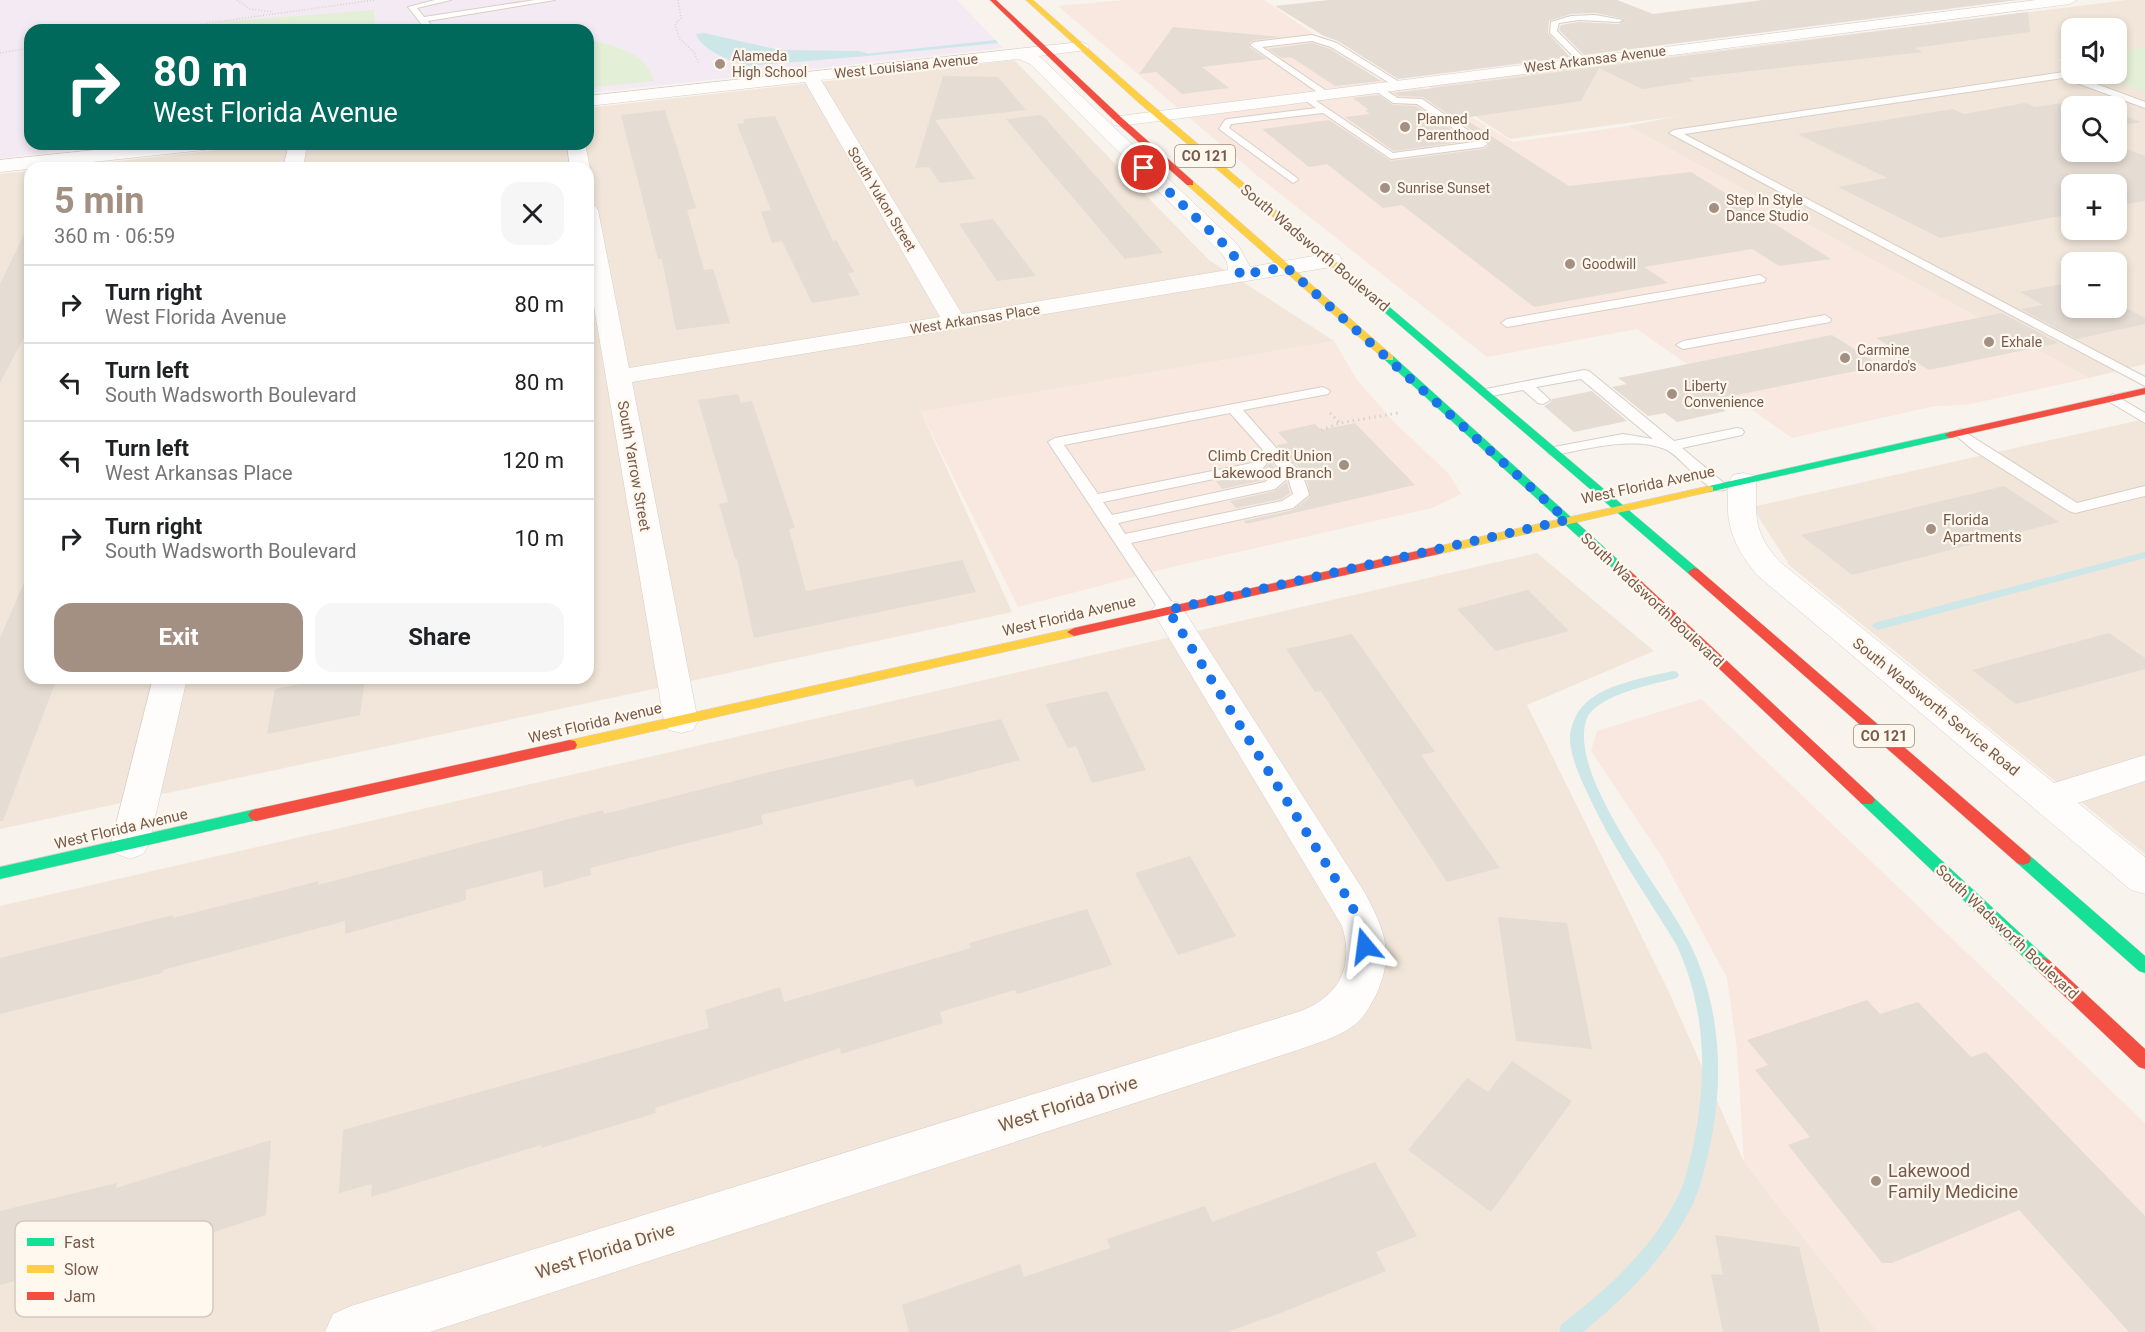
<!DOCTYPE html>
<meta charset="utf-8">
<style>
body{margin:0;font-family:Roboto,sans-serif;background:#f6f6f6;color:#202124;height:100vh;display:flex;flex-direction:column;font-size:22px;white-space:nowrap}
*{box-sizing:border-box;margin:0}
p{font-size:20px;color:#757577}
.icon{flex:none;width:33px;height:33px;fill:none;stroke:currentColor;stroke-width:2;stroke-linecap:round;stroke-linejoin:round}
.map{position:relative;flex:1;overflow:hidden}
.side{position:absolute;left:24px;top:162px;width:570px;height:522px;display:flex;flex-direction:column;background:#fff;border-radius:18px;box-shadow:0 3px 9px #0003}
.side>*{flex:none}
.banner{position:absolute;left:24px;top:24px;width:570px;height:126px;border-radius:18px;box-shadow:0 3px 9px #0003;background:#00695c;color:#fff;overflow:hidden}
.buttons{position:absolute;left:2061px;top:18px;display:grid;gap:12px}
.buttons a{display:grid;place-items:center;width:66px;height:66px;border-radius:12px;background:#fff;box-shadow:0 3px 9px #0003;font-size:30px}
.pin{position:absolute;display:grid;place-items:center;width:51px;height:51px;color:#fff;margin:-26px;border:3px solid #fff;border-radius:50%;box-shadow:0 2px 6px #0007}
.me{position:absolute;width:66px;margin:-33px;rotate:344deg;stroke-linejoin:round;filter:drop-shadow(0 0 4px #0008)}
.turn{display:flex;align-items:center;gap:21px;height:126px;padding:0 30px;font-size:27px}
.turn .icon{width:78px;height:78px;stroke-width:2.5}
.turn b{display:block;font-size:42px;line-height:51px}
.round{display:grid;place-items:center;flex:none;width:63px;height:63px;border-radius:18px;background:#f6f6f6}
.headline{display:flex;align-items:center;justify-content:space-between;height:102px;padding:0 30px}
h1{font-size:36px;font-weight:700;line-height:45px;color:#a49083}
.primary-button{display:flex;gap:12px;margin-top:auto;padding:12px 30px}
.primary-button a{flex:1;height:69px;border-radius:18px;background:#a49083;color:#fff;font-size:24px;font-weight:700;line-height:69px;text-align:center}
.primary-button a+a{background:#f6f6f6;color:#202124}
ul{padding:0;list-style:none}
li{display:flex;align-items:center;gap:18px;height:78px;padding:0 30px;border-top:2px solid #e0e0e0}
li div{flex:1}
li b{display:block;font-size:22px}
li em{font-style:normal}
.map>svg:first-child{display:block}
.residential{fill:#f1e6d9;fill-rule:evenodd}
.commercial{fill:#f8e8e0}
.education{fill:#f4eaf3}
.green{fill:#e4efd7}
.water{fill:#cde6e8}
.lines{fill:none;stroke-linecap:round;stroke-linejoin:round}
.stream{fill:#cde6e8;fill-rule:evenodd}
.building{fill:#e5dcd3}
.lane-casing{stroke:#d6cfc8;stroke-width:2}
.street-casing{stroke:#d6cfc8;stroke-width:1}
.fast-casing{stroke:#d7d0c8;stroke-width:1}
.slow-casing{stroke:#d7d0c8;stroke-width:1}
.jam-casing{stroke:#d7d0c8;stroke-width:1}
.path-far1{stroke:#dad2ce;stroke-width:1.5;stroke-dasharray:1 2;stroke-linecap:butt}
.path{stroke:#dad2ce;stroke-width:3;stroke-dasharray:1.5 4;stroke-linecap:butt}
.lane{fill:#fefdfc;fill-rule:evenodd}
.street{fill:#fefdfc;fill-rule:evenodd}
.fast{fill:#16e098;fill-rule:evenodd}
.slow{fill:#ffcf43;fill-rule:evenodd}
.jam{fill:#f24e42;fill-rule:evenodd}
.route{stroke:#1a73e8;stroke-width:10;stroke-dasharray:0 18}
.poi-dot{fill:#a49083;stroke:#fff8ee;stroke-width:2}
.labels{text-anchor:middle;stroke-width:4.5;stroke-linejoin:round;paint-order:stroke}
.far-poi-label{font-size:14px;fill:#775a4b;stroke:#fff8ee;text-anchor:start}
.far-street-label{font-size:14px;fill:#775a4b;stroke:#fff8ee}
.shield{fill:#fff8ee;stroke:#a0897c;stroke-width:1.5}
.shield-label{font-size:14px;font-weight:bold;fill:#775a4b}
.street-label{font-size:15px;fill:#775a4b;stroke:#fff8ee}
.poi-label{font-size:15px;fill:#775a4b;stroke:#fff8ee;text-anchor:end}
.near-street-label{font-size:18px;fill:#775a4b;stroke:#fff8ee}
.near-poi-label{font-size:18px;fill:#775a4b;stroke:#fff8ee;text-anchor:start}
.key{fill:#fff8ee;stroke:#d6c9bd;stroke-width:1.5}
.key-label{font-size:16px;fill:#775a4b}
</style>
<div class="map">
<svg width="2145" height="1332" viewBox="0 0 2145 1332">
<rect width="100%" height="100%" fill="#f8f3ec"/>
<path class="residential" d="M2127,0H2145V47L2117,51L2116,28H2072L2071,57L2057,60L2071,65L2072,74H2095L2145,91V364L2089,378L1628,126L1678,116L1510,139L1429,86ZM2072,106H2116V152H2072ZM2072,184H2116V230H2072ZM2072,262H2116V308H2072Z
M1014,60L1209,260L1334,341L921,412L1012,612L0,829V174L30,171V678H588V168H57L271,144H588V108Z
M2145,419V854L1790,566L1752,507Z
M1537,553L1654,651L1527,705L1668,990L1744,1162L1878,1332H0V906Z"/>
<path class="commercial" d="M1126,0H1264L1379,79L1425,89L1513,142L1628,126L2089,378L1965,405L1935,406L1792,438L1637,329L1487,357L1259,177L1058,6Z
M1334,341L1357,380L1394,422L1448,473L1461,494L1432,508L1176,566L1018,607L921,412Z
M1701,699L2145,1123V1332H1878L1744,1162L1737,1049L1727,978L1662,857L1591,751L1597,731Z"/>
<path class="education" d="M0,0H957L1003,48L588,93V30H30V144H125L0,158Z"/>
<path class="green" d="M374,10L375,30H165L231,21Z
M588,40C614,45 647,53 654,81L588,88Z
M2145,47V92L2095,74H2116L2117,51Z"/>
<path class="water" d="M704,33L780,50L858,51L867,53V56L747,66C732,62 701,50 696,34Z"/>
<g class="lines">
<path class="stream" d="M996,40L998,43L867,56L864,54Z
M2145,552V558L1878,630L1872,626L1874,623Z
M1673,671L1677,672L1679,675L1677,678C1654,684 1594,695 1586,721C1569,777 1661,888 1687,938C1723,1006 1725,1086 1707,1159C1703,1175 1699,1191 1692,1206C1666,1257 1626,1297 1583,1332H1559L1561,1325C1607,1289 1654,1248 1679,1194C1685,1183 1687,1170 1690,1159C1708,1088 1708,1011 1676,944C1645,893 1610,844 1586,790C1579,775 1572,759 1570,742C1569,731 1574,717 1581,708C1601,684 1644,678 1673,671Z"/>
</g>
<path class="building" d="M1329,0H1617L1653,14L1763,0H2018L1584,55L1559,30L1561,25L1579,22L1619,24L1625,19L1595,13L1571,14L1549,21L1548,33L1570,57L1398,79L1338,41L1324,36L1275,6Z
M2028,12L2030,32L1914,48L1923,52L1688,78L1694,81L1642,89L1599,68L1581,101L1463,118L1569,186L1691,172L1831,259L1779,266L1752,249L1644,267L1668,283L1534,307L1402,205L1383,208L1327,164L1309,167L1262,129L1329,120L1391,161L1483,149L1489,146V142L1423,97L1399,96L1394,93Z
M1173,27L1259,35L1280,37L1254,40L1249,43V47L1267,59L1202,67L1229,88L1182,94L1156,72L1139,74Z
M1312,43L1330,49L1381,81L1335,86L1291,57L1282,58L1268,49Z
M943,76L998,77L1026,110L935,120L975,179L940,183L929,167L915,168Z
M1378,95L1393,105L1416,106L1468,141L1394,151L1345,117L1370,114L1365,110H1369L1353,98Z
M2083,100L2101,106H2072V152H2116V145L2145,156V201L2116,206V184H2072V214L1940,238L1838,187L1887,178L1798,134L1953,109L1964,114L2025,103L2035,107Z
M665,110L696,208L687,210L704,270L713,269L730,323L676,330L662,259H658L621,115Z
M2116,113L2141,122L2116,126Z
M1041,115L1045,118L1163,253L1125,259L1006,119Z
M775,116L833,241L836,240L854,272L848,273L860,295L812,303L782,241L772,243L761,212L771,210L737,124L744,123L743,119Z
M993,219L1036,276L997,281L959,224Z
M30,222V326L0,383V284Z
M2072,282V308H2116V303L2145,318V324L2077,339L2021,309L2043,305L2020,292Z
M2002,313L2058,343L1929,370L1876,338Z
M1832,335L1881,366L1711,400L1726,411L1677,422L1665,413L1648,416L1612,387L1627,384L1618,378Z
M1592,391L1627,421L1574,432L1544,406L1551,402L1552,399Z
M738,394L741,403L752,401L795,528L789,529L806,591L962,560L976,592L754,638L737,559H735L719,504L728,502L698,400Z
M1355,423L1415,485L1246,524L1244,521L1293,510L1310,497L1308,483L1297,465L1281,455L1275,457L1282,453L1277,445L1288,443L1278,432L1315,424L1321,430Z
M1271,462L1277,470L1264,480L1222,489L1216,481L1262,471Z
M1287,482L1290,493L1281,499L1236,508L1230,501L1275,491Z
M2004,486L2059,522L1852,575L1801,535Z
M30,569V678H57L3,821H0V638Z
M1528,590L1569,631L1496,651L1457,609Z
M2109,633L2145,658V669L2016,704L1972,670Z
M1352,634L1435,752L1421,755L1500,868L1447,882L1321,691L1315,692L1286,649Z
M333,678H365L360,715L267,734L275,689Z
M1107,691L1146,770L1092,783L1076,746L1068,748L1045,704Z
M1001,719L1020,760L916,787L913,779L761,815L763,824L590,868L591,875L544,888L542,870L466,890V900L345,934V921L163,970L162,973L0,1014V958L173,915V918L319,881L318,885L603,810L604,814L782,769Z
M1190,856L1236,936L1178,955L1135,873Z
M1087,909L1112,965L1017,994L1015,990L940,1012L943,1023L841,1054L840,1048L655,1108L656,1113L541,1148V1145L371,1197L372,1184L339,1193L343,1130L709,1028L705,1010L780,987L784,1002L971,948L969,943Z
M1498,917L1567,923L1592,1049L1516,1041Z
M1867,1000L1880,1014L1918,1002L1971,1057L1986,1052L2145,1216V1332H2129L2019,1210L1892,1263H1882L1788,1145L1810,1137L1755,1070L1768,1065L1747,1040Z
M1512,1061L1572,1101L1491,1212L1408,1150L1467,1078L1488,1092Z
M271,1140L266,1215L138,1257L139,1249L0,1285V1211L117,1183L116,1188Z
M1375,1162L1417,1236L1376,1252L1386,1271L1283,1312L1227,1332H909L902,1305L1020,1264L1024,1277L1110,1248L1107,1239L1205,1206L1212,1222Z
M1715,1235L1799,1247L1820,1332H1723L1711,1274L1723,1275Z"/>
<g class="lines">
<defs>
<path id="lane" d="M435,0H451L417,8L424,17L535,0H555L428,21L433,28L426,30L408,7Z
M1595,15L1623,20L1619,22L1579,20L1559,23L1557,31L1587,61L1580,63L1550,33L1551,22L1571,16Z
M1312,35L1337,43L1404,85L1396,87L1331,47L1312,41L1262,47L1331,94L1323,96L1250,45L1254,42Z
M2064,72L2145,102V108L2063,78L1684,134L2145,377V386L1669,133L1674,130Z
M1377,85L1398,98L1422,99L1488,144L1483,147L1391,159L1323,113L1231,124L1229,128L1297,178L1298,180L1293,183L1219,129L1225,120L1228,119L1316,108L1303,99L1301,97L1306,94L1393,153L1474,142L1417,104L1393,103L1374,90V86Z
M1760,275L1766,279L1764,282L1507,327L1501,323L1507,319Z
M1825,315L1831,319L1830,322L1683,349L1676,345L1683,341Z
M1584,370L1589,371L1674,441L1737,428L1742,429L1744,432L1742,435L1682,448L1725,484L1728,487L1725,490C1706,495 1683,457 1665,449C1632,436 1588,449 1554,455L1549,454L1547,451L1549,448L1623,434L1653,439L1581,379L1536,387L1550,400L1543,404L1538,403L1523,390L1486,397L1479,393L1486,389Z
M1323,387L1330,391L1328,394L1243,410L1278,450L1262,469L1103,502L1112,515L1265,482L1280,470L1273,461L1280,457C1296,461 1306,480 1309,495L1293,508L1131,543L1177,610L1174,614H1162L1048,442L1055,438ZM1230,413L1263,450L1252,463L1098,494L1064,445ZM1288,478L1293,494L1282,501L1125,534L1118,523L1275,489Z
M2113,394L2145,413V423L2108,401L2106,398Z
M1960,429L2077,503L2145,486V496L2075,513L2069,511L1973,450L1953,433Z"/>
<path id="street" d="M2036,0H2077L2070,4L1120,126L1114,125L1111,121L1114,117L1120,116Z
M1081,42L1087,44L1089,47L1087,50L1039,56L1238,245L1250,267L1331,253L1339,255L1342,260L1339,265L1331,267L632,382L698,721L693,730L681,733L669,730L664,721L588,271V204L595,206L598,210L629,368L940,317L805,82L588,106V96ZM1019,59L1030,64L1222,254L1227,262L1228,270L962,314L821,80Z
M152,144H213L211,148L204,150L0,172V160Z
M289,144H307L303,168H283Z
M567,144H585L590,168L588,170V168H570Z
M1743,473L1753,475C1759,484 1755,496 1756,507C1756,530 1765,546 1780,562L2054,783L2145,755V781L2078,803L2145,857V894L2131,890L1758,576C1738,552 1726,530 1728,498C1728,489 1728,482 1733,475Z
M1168,600L1179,603L1365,893C1385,931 1395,955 1375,997C1369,1008 1363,1019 1353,1026C1337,1038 1316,1043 1298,1050L430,1332H325L333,1314L351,1306L1298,1012C1338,998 1355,968 1342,926L1152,610L1157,603Z
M153,678H187L149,844L143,854L130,859L117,854L111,844Z"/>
<path id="fast" d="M1347,276H1353L1698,569L1700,572L1698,575H1690L1347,280Z
M1389,355L1393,356L1626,567L1628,570L1626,573H1618L1385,360L1384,358Z
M1950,432L1955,435L1954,437L1709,492L1703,489L1709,486Z
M1867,794L1872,796L2049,960L2051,965L2049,970L2043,972L2037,970L1862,804L1859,800L1862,796Z
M256,809L261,811L264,815L261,819L0,879V867Z
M2023,853L2029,855L2145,956V973L2139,971L2017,863L2015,859L2017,855Z"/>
<path id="slow" d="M1026,0H1033L1144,98L1353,276V280H1347L1138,102Z
M1187,181H1193L1393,356V360H1385L1187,185Z
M1709,486L1713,487V491L1435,555L1429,551L1435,547Z
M1074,628L1079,629L1081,632L1079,635L570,750L565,749L563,745L565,741L570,740Z"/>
<path id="jam" d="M990,0H996L1123,119L1193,181V185H1187L1117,123Z
M2145,388V394L1950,438L1945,435L1950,432Z
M1435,547L1439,548L1441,551L1439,554L1074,636L1067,632L1074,628Z
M1622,566L1626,567L1872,796L1875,800L1872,804H1862L1618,573L1616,570Z
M1694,568L1698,569L2029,855L2031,859L2029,863L2023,865L2017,863L1690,575L1688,572Z
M570,740L575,741L577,745L575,749L256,821L251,819L248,815L251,811L256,809Z
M2043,958L2049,960L2145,1049V1069L2139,1067L2037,970L2035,965L2037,960Z"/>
</defs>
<use href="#lane" class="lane-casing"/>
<use href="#street" class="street-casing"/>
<use href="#fast" class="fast-casing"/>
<use href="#slow" class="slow-casing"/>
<use href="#jam" class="jam-casing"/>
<path class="path-far1" d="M237,0L250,9L273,12
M678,0L681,18L675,24L679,38L694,52L699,64
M159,30L374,0
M0,53L30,48"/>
<path class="path" d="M1330,413L1340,423
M1321,430L1340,423L1398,413"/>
<use href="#lane" class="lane"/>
<use href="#street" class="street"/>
<use href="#fast" class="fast"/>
<use href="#slow" class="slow"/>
<use href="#jam" class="jam"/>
</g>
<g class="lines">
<path class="route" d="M1144,168L1230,250L1238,262L1240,275L1286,267L1567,520L1168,610L1351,904L1364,933L1365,946"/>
</g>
<g class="poi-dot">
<circle cx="720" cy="64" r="6"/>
<circle cx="1405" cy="127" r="6"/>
<circle cx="1385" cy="188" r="6"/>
<circle cx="1714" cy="208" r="6"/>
<circle cx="1570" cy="264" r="6"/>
<circle cx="1989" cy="342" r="6"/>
<circle cx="1845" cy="358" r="6"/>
<circle cx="1672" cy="394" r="6"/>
<circle cx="1344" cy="465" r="6"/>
<circle cx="1931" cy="529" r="6"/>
<circle cx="1876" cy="1181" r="6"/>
</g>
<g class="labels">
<g class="far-poi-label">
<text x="732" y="61">Alameda<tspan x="732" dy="16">High School</tspan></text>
<text x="1417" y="124">Planned<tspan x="1417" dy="16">Parenthood</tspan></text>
<text x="1397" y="193">Sunrise Sunset</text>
<text x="1726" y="205">Step In Style<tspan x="1726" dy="16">Dance Studio</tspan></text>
<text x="1582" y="269">Goodwill</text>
<text x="2001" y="347">Exhale</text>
<text x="1857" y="355">Carmine<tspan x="1857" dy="16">Lonardo's</tspan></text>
<text x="1684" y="391">Liberty<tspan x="1684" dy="16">Convenience</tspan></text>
</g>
<g class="far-street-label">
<text transform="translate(1595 59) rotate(-7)" y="5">West Arkansas Avenue</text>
<text transform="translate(906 66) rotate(-6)" y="5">West Louisiana Avenue</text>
<text transform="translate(882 199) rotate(59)" y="5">South Yukon Street</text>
<text transform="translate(975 319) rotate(-9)" y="5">West Arkansas Place</text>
</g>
<g class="shield">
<rect x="1175" y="145" width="60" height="22" rx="4.5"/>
<rect x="1854" y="725" width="60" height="22" rx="4.5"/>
</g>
<g class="shield-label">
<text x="1205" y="161">CO 121</text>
<text x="1884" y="741">CO 121</text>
</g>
<g class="street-label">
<text transform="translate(1315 248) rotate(40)" y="5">South Wadsworth Boulevard</text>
<text transform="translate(634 466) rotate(80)" y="5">South Yarrow Street</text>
<text transform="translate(1648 485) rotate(-12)" y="5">West Florida Avenue</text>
<text transform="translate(1652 600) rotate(43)" y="5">South Wadsworth Boulevard</text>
<text transform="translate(1069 616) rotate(-13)" y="5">West Florida Avenue</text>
<text transform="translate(1936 707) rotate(39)" y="5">South Wadsworth Service Road</text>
<text transform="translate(595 723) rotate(-13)" y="5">West Florida Avenue</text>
<text transform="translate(121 829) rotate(-13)" y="5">West Florida Avenue</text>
<text transform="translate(2007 932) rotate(43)" y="5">South Wadsworth Boulevard</text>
</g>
<g class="poi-label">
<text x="1332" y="461">Climb Credit Union<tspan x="1332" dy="17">Lakewood Branch</tspan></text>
<text x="1943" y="525" text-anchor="start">Florida<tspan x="1943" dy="17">Apartments</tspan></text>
</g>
<g class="near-street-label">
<text transform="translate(1068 1104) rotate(-18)" y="6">West Florida Drive</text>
<text transform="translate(605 1251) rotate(-18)" y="6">West Florida Drive</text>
</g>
<g class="near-poi-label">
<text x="1888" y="1177">Lakewood<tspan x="1888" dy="21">Family Medicine</tspan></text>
</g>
</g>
<rect x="15" y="1221" width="198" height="96" rx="9" class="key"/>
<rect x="27" y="1238" width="27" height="8" fill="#16e098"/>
<rect x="27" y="1265" width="27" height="8" fill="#ffcf43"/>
<rect x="27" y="1292" width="27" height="8" fill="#f24e42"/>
<g class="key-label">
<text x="64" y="1248">Fast</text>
<text x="64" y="1275">Slow</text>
<text x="64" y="1302">Jam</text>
</g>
</svg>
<div class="buttons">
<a><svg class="icon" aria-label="sound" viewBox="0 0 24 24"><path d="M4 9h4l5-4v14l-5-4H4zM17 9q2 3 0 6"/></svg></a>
<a><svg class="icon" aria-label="search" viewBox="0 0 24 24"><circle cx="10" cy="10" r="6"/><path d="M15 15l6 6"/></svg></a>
<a>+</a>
<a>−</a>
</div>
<div class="pin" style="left:1144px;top:168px;background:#d93025"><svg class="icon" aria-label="arrive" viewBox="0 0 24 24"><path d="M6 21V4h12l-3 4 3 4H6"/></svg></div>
<svg class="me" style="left:1365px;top:946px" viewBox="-20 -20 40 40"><path d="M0-17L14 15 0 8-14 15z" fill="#1a73e8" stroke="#fff" stroke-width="4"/></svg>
<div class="banner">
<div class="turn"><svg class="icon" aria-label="right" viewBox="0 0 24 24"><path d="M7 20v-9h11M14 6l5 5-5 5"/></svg><div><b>80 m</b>West Florida Avenue</div></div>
</div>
<section class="side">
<div class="headline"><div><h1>5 min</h1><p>360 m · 06:59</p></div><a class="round"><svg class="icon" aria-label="close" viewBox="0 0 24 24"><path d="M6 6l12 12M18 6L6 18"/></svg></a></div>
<ul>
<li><svg class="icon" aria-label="right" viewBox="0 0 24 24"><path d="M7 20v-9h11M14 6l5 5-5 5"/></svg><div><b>Turn right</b><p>West Florida Avenue</p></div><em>80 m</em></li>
<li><svg class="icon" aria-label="left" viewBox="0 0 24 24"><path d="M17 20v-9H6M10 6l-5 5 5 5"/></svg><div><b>Turn left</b><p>South Wadsworth Boulevard</p></div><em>80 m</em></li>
<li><svg class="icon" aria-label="left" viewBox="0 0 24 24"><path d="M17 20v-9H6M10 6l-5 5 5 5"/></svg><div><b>Turn left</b><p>West Arkansas Place</p></div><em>120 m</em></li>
<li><svg class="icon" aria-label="right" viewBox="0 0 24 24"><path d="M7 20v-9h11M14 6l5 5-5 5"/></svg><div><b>Turn right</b><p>South Wadsworth Boulevard</p></div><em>10 m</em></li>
</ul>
<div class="primary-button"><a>Exit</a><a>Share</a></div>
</section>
</div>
